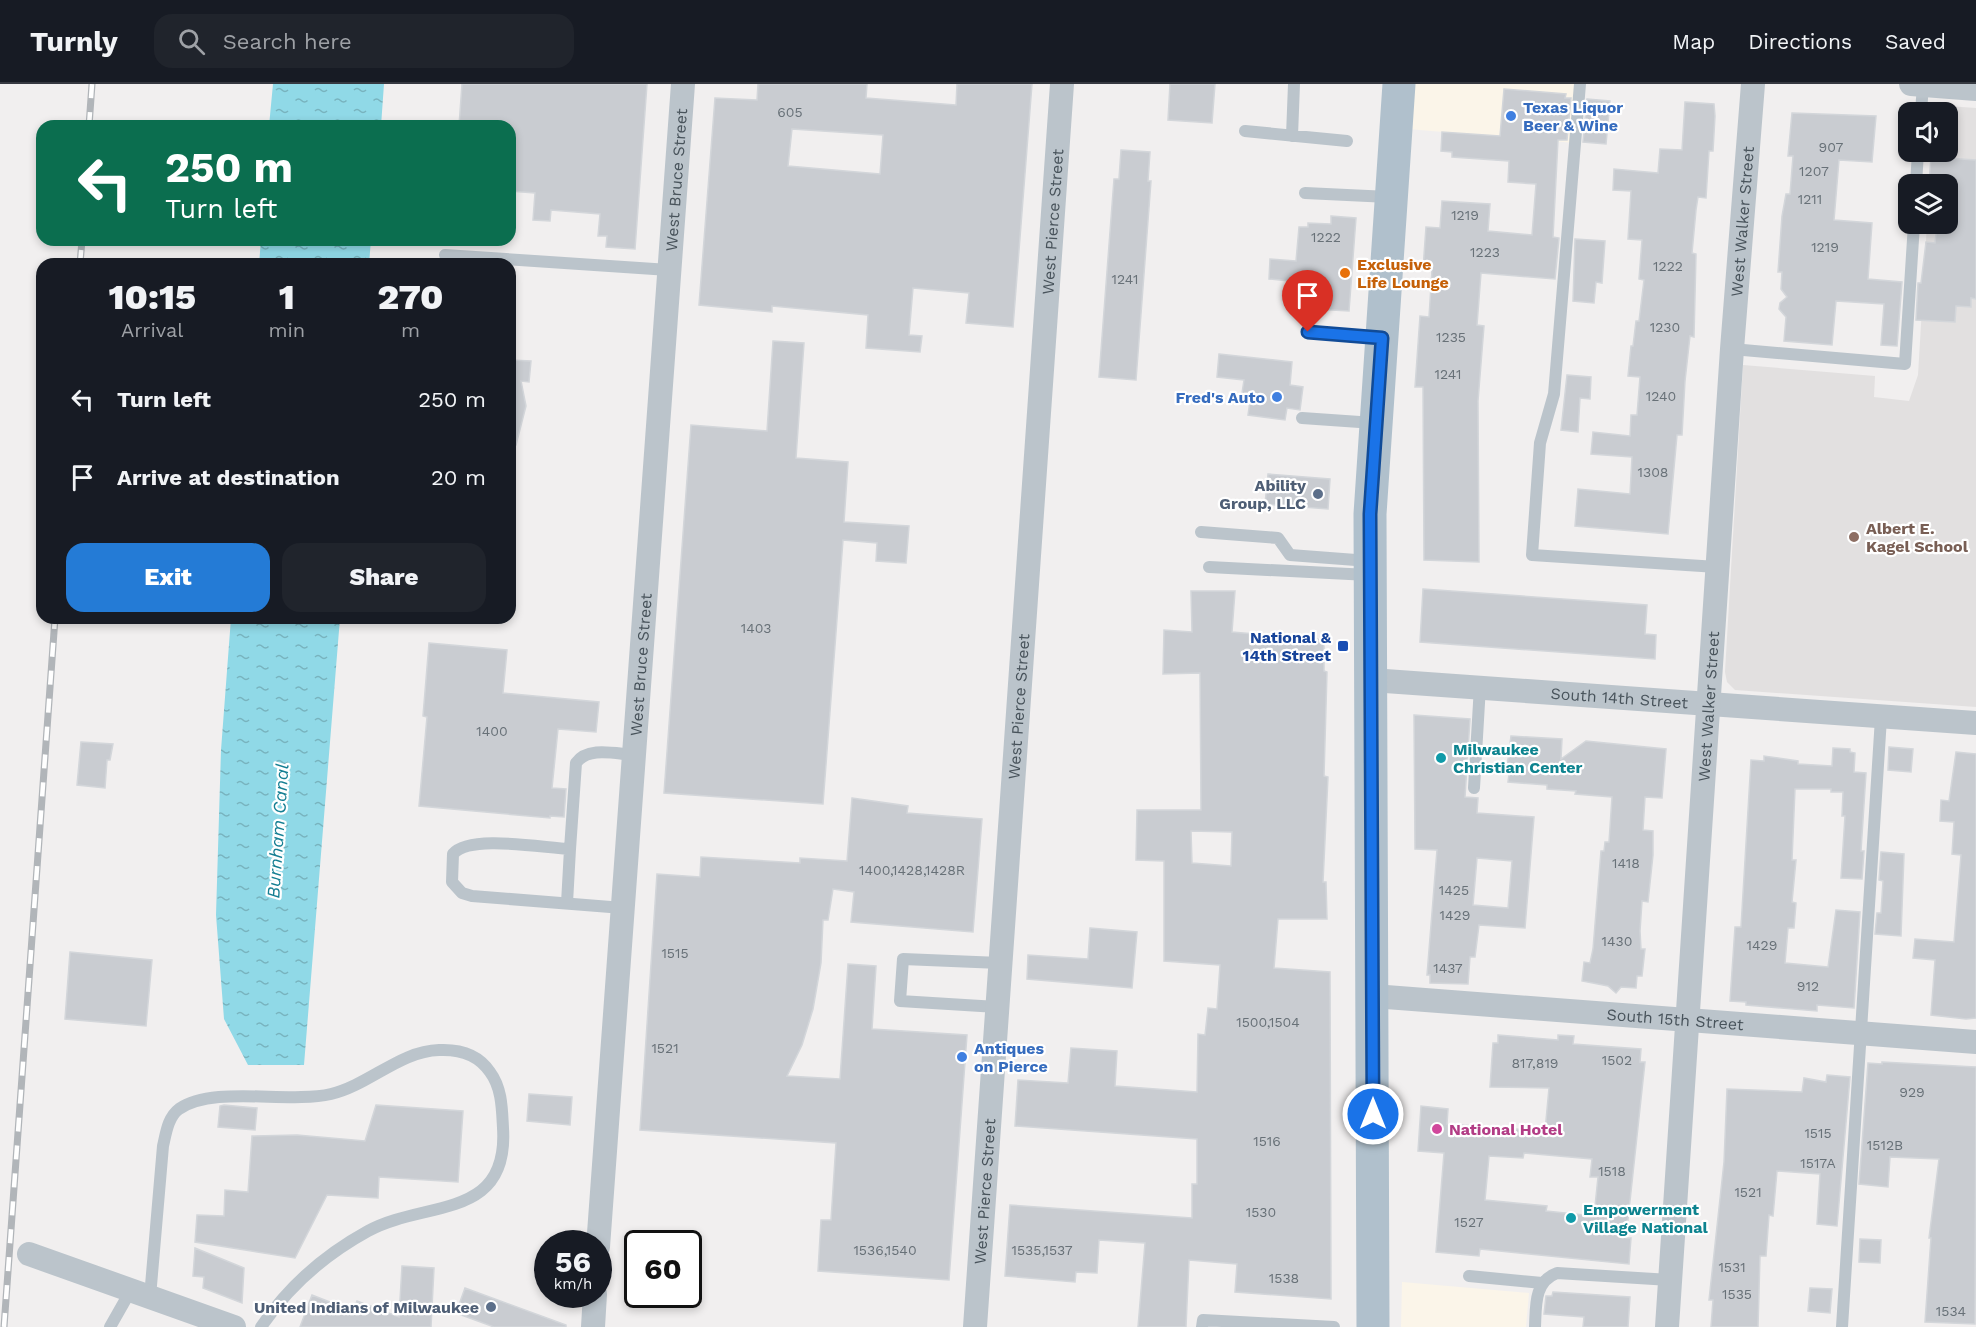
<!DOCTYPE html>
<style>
body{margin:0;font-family:"Work Sans",sans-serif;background:#20242c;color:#f1f3f6;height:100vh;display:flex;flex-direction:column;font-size:22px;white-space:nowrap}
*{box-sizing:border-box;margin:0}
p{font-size:20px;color:#9ea1a6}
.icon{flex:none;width:33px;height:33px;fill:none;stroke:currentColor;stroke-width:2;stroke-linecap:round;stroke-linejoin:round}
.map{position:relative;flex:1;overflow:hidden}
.drawer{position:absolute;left:36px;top:174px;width:480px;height:366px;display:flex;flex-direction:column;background:#171b24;border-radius:18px;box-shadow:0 3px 9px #0003}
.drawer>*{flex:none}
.guide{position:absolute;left:36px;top:36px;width:480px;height:126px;border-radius:18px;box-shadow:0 3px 9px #0003;background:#0b6e4f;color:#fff;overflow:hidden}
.tools{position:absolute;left:1898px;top:18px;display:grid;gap:12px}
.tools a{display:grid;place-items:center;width:60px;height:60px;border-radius:12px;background:#171b24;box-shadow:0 3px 9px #0003;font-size:30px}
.speed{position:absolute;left:534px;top:1146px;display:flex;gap:12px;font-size:30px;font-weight:700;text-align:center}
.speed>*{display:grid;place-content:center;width:78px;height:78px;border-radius:50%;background:#171b24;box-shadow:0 3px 9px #0003;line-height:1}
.speed small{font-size:15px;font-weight:400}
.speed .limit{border:3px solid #111;border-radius:9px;background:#fff;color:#111}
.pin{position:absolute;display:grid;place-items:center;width:51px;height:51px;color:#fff;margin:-62px -26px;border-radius:50% 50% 50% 0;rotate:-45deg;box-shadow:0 0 6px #0007}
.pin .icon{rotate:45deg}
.me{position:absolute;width:66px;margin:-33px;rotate:0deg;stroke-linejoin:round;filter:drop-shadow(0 0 4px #0008)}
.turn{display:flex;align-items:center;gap:21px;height:126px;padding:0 30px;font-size:27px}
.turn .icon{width:78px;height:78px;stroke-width:2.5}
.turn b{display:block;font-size:42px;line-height:51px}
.eta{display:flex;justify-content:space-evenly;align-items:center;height:102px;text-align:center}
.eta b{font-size:36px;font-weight:800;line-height:42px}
.primary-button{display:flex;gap:12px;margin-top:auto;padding:12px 30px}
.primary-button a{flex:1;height:69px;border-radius:18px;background:#247bd6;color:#fff;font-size:24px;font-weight:800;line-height:69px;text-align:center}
.primary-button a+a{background:#20242c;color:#f1f3f6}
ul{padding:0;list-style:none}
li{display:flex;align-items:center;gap:18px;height:78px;padding:0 30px}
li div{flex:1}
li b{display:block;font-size:22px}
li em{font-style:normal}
header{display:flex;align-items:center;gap:36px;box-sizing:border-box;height:84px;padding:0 30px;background:#171b24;border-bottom:2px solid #363941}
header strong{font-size:28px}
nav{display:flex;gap:33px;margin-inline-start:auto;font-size:21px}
.search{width:420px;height:54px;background:#20242c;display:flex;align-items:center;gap:15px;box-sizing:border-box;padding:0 21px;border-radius:18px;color:#9ea1a6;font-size:22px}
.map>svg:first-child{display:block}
.commercial{fill:#fbf5e9}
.education{fill:#e2e0e0}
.water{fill:url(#water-ripples)}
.building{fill:#c9ccd1;stroke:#d3d6da;stroke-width:1.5;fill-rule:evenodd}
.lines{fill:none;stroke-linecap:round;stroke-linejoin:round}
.service{stroke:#bbc4cb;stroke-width:12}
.minor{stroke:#bbc4cb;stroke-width:24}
.primary{stroke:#b0c0cc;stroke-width:33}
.rail-casing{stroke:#b1b5b9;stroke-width:7}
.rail{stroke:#fff;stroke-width:4.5;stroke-dasharray:14;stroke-linecap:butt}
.route-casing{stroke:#114b97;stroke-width:15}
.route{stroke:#1a73e8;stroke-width:10}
.shop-dot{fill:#3f7fe0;stroke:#fff;stroke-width:2}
.food-dot{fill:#e8710a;stroke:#fff;stroke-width:2}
.service-dot{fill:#5c6f8a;stroke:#fff;stroke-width:2}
.education-dot{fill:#8d6e63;stroke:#fff;stroke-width:2}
.transit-dot{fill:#1a4fb4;stroke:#fff;stroke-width:2}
.culture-dot{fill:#0f9aa8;stroke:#fff;stroke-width:2}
.hotel-dot{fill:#d1479c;stroke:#fff;stroke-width:2}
.labels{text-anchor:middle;stroke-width:4.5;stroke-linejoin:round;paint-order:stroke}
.number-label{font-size:14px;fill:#687178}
.shop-label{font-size:16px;font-weight:bold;fill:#366cbe;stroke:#fff;text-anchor:start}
.street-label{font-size:16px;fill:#48535b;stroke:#fff}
.food-label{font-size:16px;font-weight:bold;fill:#c56008;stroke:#fff;text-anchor:start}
.service-label{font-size:16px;font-weight:bold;fill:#4e5e75;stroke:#fff;text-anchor:end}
.education-label{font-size:16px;font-weight:bold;fill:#785e54;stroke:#fff;text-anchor:start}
.transit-label{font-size:16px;font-weight:bold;fill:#164399;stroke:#fff;text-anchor:end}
.culture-label{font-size:16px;font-weight:bold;fill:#0d838f;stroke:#fff;text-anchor:start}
.hotel-label{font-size:16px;font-weight:bold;fill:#b23c85;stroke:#fff;text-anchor:start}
.water-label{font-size:18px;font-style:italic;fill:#157f93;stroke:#fff}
</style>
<header>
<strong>Turnly</strong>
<div class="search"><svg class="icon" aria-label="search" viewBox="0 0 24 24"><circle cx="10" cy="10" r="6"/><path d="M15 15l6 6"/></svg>Search here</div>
<nav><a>Map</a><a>Directions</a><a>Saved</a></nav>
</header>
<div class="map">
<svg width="1976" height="1243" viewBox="0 0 1976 1243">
<defs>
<pattern id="water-ripples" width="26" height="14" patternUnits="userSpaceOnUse" patternTransform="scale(1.5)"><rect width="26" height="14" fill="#90d9e7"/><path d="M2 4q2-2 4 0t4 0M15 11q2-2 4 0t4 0" fill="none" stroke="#78b3be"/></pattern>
</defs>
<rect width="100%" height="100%" fill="#f1efef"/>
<path class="commercial" d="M1399,0H1580L1575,59L1396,44Z
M1402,1198L1529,1209L1526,1243H1401Z"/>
<path class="education" d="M1934,21L1976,24V623L1735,606L1727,598L1725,588L1743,281L1875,292L1874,313L1909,317L1918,291L1927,140H1947V100H1929L1931,68H1947V28H1933Z"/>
<path class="water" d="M273,0H384L381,42H269Z
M261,156H371L369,180H259Z
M231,534H340L304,981H248L224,935L216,831L221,666Z"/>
<path class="building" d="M462,0H647L635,165L606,163L607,152H598L600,130L551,126L550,137L533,136L535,109L510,107V42H459Z
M758,0H867L866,14L956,21L957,0H1032L1013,243L966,239L969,209L913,204L909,251L922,252L920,268L866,264L868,231L772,222V228L699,221L715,14L757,16ZM792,45L883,51L880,90L788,82Z
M1170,0H1215L1212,39L1168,36Z
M1504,5L1566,10L1565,14H1571L1567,56H1558L1553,153L1559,154L1555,195L1481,189L1477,241L1484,242L1478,317L1479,478L1424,476L1423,303H1415L1420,232L1429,233L1432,186L1423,185L1426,143L1440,144L1442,117L1490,120L1488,147L1532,151L1536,100L1508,98L1509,77L1452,73V68L1441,67L1442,48L1500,52Z
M1587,15L1610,17L1606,60L1583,58Z
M1685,18L1714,20L1715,32L1713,67H1709L1706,114L1698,113L1696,126L1692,169L1696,170L1694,253L1690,252L1685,297L1682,351H1677L1668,450L1575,442L1578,405L1630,410L1632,373L1591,370L1593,348L1630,352L1631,331H1637L1640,293L1628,292L1631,262H1633L1636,237H1639L1644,196L1639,195L1642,156L1628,155L1631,107L1613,106L1614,85L1658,89L1660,65L1682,66Z
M1792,29L1876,32L1872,78L1839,76L1834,136L1872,139L1868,195L1902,198L1897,262L1881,261L1884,220L1836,217L1832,261L1784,257L1786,233L1779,225L1780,219L1787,213L1781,205L1782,188H1778L1782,132L1786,110H1790L1793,72H1788Z
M1121,66L1150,68L1148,97H1151L1136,296L1099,293L1114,95H1119Z
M1931,73L1976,76V215L1971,214V223L1956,222L1955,238L1916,236L1918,199H1921L1926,158L1935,159L1937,140H1947V100H1929Z
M1331,132L1356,134L1349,227L1297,224L1299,198L1269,195L1270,175L1296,177L1299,143H1308V139L1331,140Z
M1575,155L1605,157L1602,199L1596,198L1594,219L1573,217Z
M773,257L804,259L796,374L848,378L844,438L909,442L906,479L876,477L877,459L843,456L823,720L664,709L691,341L767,347Z
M1219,270L1292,278L1290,301L1303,303L1300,326L1287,324L1285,336L1248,331L1251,310L1242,309L1244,296L1217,293Z
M510,276L531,277L529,298L521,297L526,322L516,361H510Z
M1567,291L1591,293L1590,315L1580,314L1578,348L1561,346Z
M1268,390L1330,395L1328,425L1265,420Z
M1423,505L1647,521L1645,550L1656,551L1655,575L1420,558Z
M1191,507H1235L1232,548L1324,556V587L1327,588L1324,692L1328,693L1323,798H1326L1327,835H1278L1274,884L1330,888L1331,1215L1235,1208L1237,1180L1189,1176L1186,1243H1138L1145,1159L1099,1156L1097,1189L1076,1188L1075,1198L1005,1192L1010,1121L1192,1134V1100H1197V1055L1015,1042L1018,996L1068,999L1071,964L1117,967L1115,1002L1197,1008L1198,950L1205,951L1208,924L1217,925L1220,881L1164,877V777L1136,776L1137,726H1201L1200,589L1163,590L1164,546L1192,548ZM1191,747L1232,748L1231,782L1192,779Z
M429,559L507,566L503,609L599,618L596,648L558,645L552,704L566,705L564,733L550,732V734L419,722L427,633L423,632Z
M1414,631L1470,635L1465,713L1478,714L1477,729L1534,733L1525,844L1479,841L1475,873H1470L1468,900L1430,899V891H1427L1437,766L1415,765ZM1477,774L1512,777L1508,824L1473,821Z
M1511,652L1562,655L1561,675L1586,657L1666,665L1662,714L1645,713L1643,746L1653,747V771L1648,818L1642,817L1640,847L1641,865H1645L1642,892H1637L1636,904L1621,903L1616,909L1608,902L1582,897L1584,878L1590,879L1593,865L1601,767H1604L1605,758H1609L1612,713L1575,710L1576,707L1547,705V701L1508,698L1510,682H1507Z
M81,658L113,660L110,676H107L105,704L77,701Z
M1889,663L1913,665L1911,688L1888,686Z
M1833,664L1850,665V668L1855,669L1854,688L1866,689L1861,767H1864L1862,795L1841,794L1845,732H1842L1843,708H1831V705H1795L1792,776H1796L1792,818L1796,819L1794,844H1788L1785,879L1828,883L1836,826L1860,828L1854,924L1817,921V927L1746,921V918L1730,917L1735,843H1741L1751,676L1764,677V672L1798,677V680L1832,682Z
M1956,668L1976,670V934L1966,935L1931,931L1935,876L1913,874L1915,855L1954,858L1961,771L1952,770L1954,738L1940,737L1941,716L1949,717Z
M852,714L908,722L907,729L982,735L973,848L851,838L854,808L833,805L828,836H823L821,879L813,925L802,961L787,992L840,995L848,880L876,882L872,945L967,951L949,1196L818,1187L821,1136H831L836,1059L640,1046L657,790L700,793L701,773L800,779V774L847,777Z
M1881,768L1904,770L1901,852L1875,850L1877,829H1881L1883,797L1879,796Z
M1090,844L1137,848L1132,904L1027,895L1028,871L1088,875Z
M70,868L152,876L146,942L65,935Z
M1498,951L1558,956V951L1574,952L1573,960L1641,965L1640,978H1645L1626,1154H1631L1629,1180L1480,1165L1479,1172L1436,1168L1444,1069L1418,1067L1421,1022L1448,1025L1447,1040L1545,1047L1549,1004L1490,1003L1493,959H1498ZM1524,1069L1592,1075L1590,1093H1598L1594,1132L1546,1127L1547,1122L1485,1116L1489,1072L1523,1074Z
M1882,978L1976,983L1975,1240L1925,1238L1931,1154H1929L1939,1075L1890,1073L1888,1103L1859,1100L1868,979L1882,980Z
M1827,991L1850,993L1837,1142L1817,1140L1820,1090L1777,1087L1773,1132L1769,1131L1766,1172H1760L1758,1243H1711L1713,1216H1709L1724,1078L1727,1005L1802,1008L1804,994L1826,998Z
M529,1010L572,1013L570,1041L527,1037Z
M224,1021L257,1024L255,1046L218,1043L220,1022Z
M376,1021L463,1027L458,1098L379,1093L378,1114L327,1111L295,1174L195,1158L197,1131L224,1132L225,1106L248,1108L252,1052L297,1051L365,1057Z
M1860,1155L1881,1156L1880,1179L1859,1178Z
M195,1164L244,1184L242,1219L203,1204L204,1193L193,1192Z
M402,1182L434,1184L431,1243H300L312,1211L353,1227L357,1217L399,1233Z
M465,1204L566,1241V1243H494L456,1229Z
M1810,1204L1832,1205L1830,1229L1808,1227Z
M1553,1208L1630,1213L1628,1243H1583L1584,1233L1544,1230L1546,1212H1552Z"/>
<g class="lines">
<path class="service" d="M1580,0L1554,310L1540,359L1532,471L1717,483
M1921,28L1923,1
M1245,47L1347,57
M1292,52L1294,0
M1916,100L1918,68
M1305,109L1389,113
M445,171L669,186
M1308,248L1380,254
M1732,265L1905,280L1914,140
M1302,334L1374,339
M1201,448L1278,454L1290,471L1369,477
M1209,483L1369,491
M1474,704L1480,602
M570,765L576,679C588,662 616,670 634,671
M567,819L570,765C543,764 470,750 453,770L452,798L462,809L472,812L623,824
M997,923L900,917L903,875L1000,879
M1469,1192L1542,1199
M150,1213L163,1062C166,1049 168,1033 179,1025C214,1001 287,1020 331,1010C369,1001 400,967 439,966C460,965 478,970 490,988C502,1004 502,1025 503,1044C509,1137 424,1116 368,1147C326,1170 288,1203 261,1243
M110,1243L131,1206
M1202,1243L1203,1236L1334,1243
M1535,1243C1536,1221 1534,1198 1557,1189L1670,1196
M1842,1243L1881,634"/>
<g class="minor">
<path d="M1911,0L1976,5"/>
<path id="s1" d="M1371,596L1976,639"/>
<path id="s2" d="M1373,912L1976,958"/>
<path id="s3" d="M598,1163L683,0"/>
<path d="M29,1170L234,1243"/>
<path d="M593,1243L595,1210"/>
<path id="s4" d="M975,1243L1062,0"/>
<path id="s5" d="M1667,1243L1732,265L1753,0"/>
</g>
<path class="primary" d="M1373,1243L1370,430L1399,0"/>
<defs>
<path id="rail" d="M89,42L92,0
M80,180L82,156
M4,1243L55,534"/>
</defs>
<use href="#rail" class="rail-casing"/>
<use href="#rail" class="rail"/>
</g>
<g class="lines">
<defs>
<path id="route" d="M1308,248L1382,254L1370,430L1373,1030"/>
</defs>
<use href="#route" class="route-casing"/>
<use href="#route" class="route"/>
</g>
<g class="shop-dot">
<circle cx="1511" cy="32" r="6"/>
<circle cx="1277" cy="313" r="6"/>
<circle cx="962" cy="973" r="6"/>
</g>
<circle class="food-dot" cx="1345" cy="189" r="6"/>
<g class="service-dot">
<circle cx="1318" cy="410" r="6"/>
<circle cx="491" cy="1223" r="6"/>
</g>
<circle class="education-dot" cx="1854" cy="453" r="6"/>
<rect class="transit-dot" x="1337" y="556" width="12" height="12" rx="3"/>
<g class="culture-dot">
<circle cx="1441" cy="674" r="6"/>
<circle cx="1571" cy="1134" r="6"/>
</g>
<circle class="hotel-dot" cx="1437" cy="1045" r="6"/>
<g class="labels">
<g class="number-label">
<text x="790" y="33">605</text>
<text x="1831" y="68">907</text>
<text x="1814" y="92">1207</text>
<text x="1810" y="120">1211</text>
<text x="1465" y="136">1219</text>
<text x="1326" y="158">1222</text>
<text x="1825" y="168">1219</text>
<text x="1485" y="173">1223</text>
<text x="1668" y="187">1222</text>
<text x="1125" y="200">1241</text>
<text x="1665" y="248">1230</text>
<text x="1451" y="258">1235</text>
<text x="1448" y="295">1241</text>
<text x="1661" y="317">1240</text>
<text x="1653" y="393">1308</text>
<text x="756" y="549">1403</text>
<text x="492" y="652">1400</text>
<text x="1626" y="784">1418</text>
<text x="912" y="791">1400,1428,1428R</text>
<text x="1454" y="811">1425</text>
<text x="1455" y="836">1429</text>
<text x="1617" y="862">1430</text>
<text x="1762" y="866">1429</text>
<text x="675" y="874">1515</text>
<text x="1448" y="889">1437</text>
<text x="1808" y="907">912</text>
<text x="1268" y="943">1500,1504</text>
<text x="665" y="969">1521</text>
<text x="1617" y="981">1502</text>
<text x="1535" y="984">817,819</text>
<text x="1912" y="1013">929</text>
<text x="1818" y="1054">1515</text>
<text x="1267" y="1062">1516</text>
<text x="1885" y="1066">1512B</text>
<text x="1818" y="1084">1517A</text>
<text x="1612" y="1092">1518</text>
<text x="1748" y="1113">1521</text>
<text x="1261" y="1133">1530</text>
<text x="1469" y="1143">1527</text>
<text x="885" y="1171">1536,1540</text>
<text x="1042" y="1171">1535,1537</text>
<text x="1732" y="1188">1531</text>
<text x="1284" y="1199">1538</text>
<text x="1737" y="1215">1535</text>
<text x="1951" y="1232">1534</text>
</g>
<g class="shop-label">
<text x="1523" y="29">Texas Liquor<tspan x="1523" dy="18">Beer &amp; Wine</tspan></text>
<text x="1265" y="319" text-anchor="end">Fred's Auto</text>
<text x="974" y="970">Antiques<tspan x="974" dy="18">on Pierce</tspan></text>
</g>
<g class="street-label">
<text dy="6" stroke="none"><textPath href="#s3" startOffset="1070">West Bruce Street</textPath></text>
<text dy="6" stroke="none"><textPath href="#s4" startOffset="1108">West Pierce Street</textPath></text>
<text dy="6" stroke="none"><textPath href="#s5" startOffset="1108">West Walker Street</textPath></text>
<text dy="6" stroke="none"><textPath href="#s3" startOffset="584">West Bruce Street</textPath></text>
<text dy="6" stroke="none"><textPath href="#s1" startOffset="249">South 14th Street</textPath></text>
<text dy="6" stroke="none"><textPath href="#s5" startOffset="622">West Walker Street</textPath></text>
<text dy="6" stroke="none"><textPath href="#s4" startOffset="622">West Pierce Street</textPath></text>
<text dy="6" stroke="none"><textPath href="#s2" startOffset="303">South 15th Street</textPath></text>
<text dy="6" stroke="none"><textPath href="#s4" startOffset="136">West Pierce Street</textPath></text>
</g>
<g class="food-label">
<text x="1357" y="186">Exclusive<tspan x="1357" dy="18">Life Lounge</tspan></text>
</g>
<g class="service-label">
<text x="1306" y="407">Ability<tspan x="1306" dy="18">Group, LLC</tspan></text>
<text x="479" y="1229">United Indians of Milwaukee</text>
</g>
<g class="education-label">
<text x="1866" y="450">Albert E.<tspan x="1866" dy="18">Kagel School</tspan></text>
</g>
<g class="transit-label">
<text x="1331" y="559">National &amp;<tspan x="1331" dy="18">14th Street</tspan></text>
</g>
<g class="culture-label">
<text x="1453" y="671">Milwaukee<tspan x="1453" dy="18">Christian Center</tspan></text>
<text x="1583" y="1131">Empowerment<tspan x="1583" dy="18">Village National</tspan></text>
</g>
<g class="hotel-label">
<text x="1449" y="1051">National Hotel</text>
</g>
<g class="water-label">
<text transform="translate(278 747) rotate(-86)" y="6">Burnham Canal</text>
</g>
</g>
</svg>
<div class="tools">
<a><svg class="icon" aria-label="sound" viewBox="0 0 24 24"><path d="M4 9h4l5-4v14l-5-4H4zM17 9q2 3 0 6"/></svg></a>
<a><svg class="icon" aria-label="layers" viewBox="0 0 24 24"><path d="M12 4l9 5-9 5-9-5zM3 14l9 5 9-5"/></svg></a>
</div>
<div class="speed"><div>56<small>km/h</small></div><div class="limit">60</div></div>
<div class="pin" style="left:1308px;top:248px;background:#d93025"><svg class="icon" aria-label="arrive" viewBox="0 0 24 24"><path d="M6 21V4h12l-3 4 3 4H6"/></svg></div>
<svg class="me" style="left:1373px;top:1030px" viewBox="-20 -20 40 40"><circle r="17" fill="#1a73e8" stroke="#fff" stroke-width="3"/><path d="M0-11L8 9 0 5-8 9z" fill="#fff"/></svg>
<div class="guide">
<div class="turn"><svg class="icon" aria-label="left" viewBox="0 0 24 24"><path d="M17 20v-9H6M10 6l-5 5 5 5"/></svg><div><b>250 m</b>Turn left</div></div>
</div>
<section class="drawer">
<div class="eta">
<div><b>10:15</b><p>Arrival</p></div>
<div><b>1</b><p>min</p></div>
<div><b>270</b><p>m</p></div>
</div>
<ul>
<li><svg class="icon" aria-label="left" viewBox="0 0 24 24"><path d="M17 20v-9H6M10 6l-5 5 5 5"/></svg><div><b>Turn left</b></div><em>250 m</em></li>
<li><svg class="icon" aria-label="arrive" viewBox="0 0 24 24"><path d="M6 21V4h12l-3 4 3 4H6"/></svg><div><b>Arrive at destination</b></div><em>20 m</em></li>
</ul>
<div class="primary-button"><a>Exit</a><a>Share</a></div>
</section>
</div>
